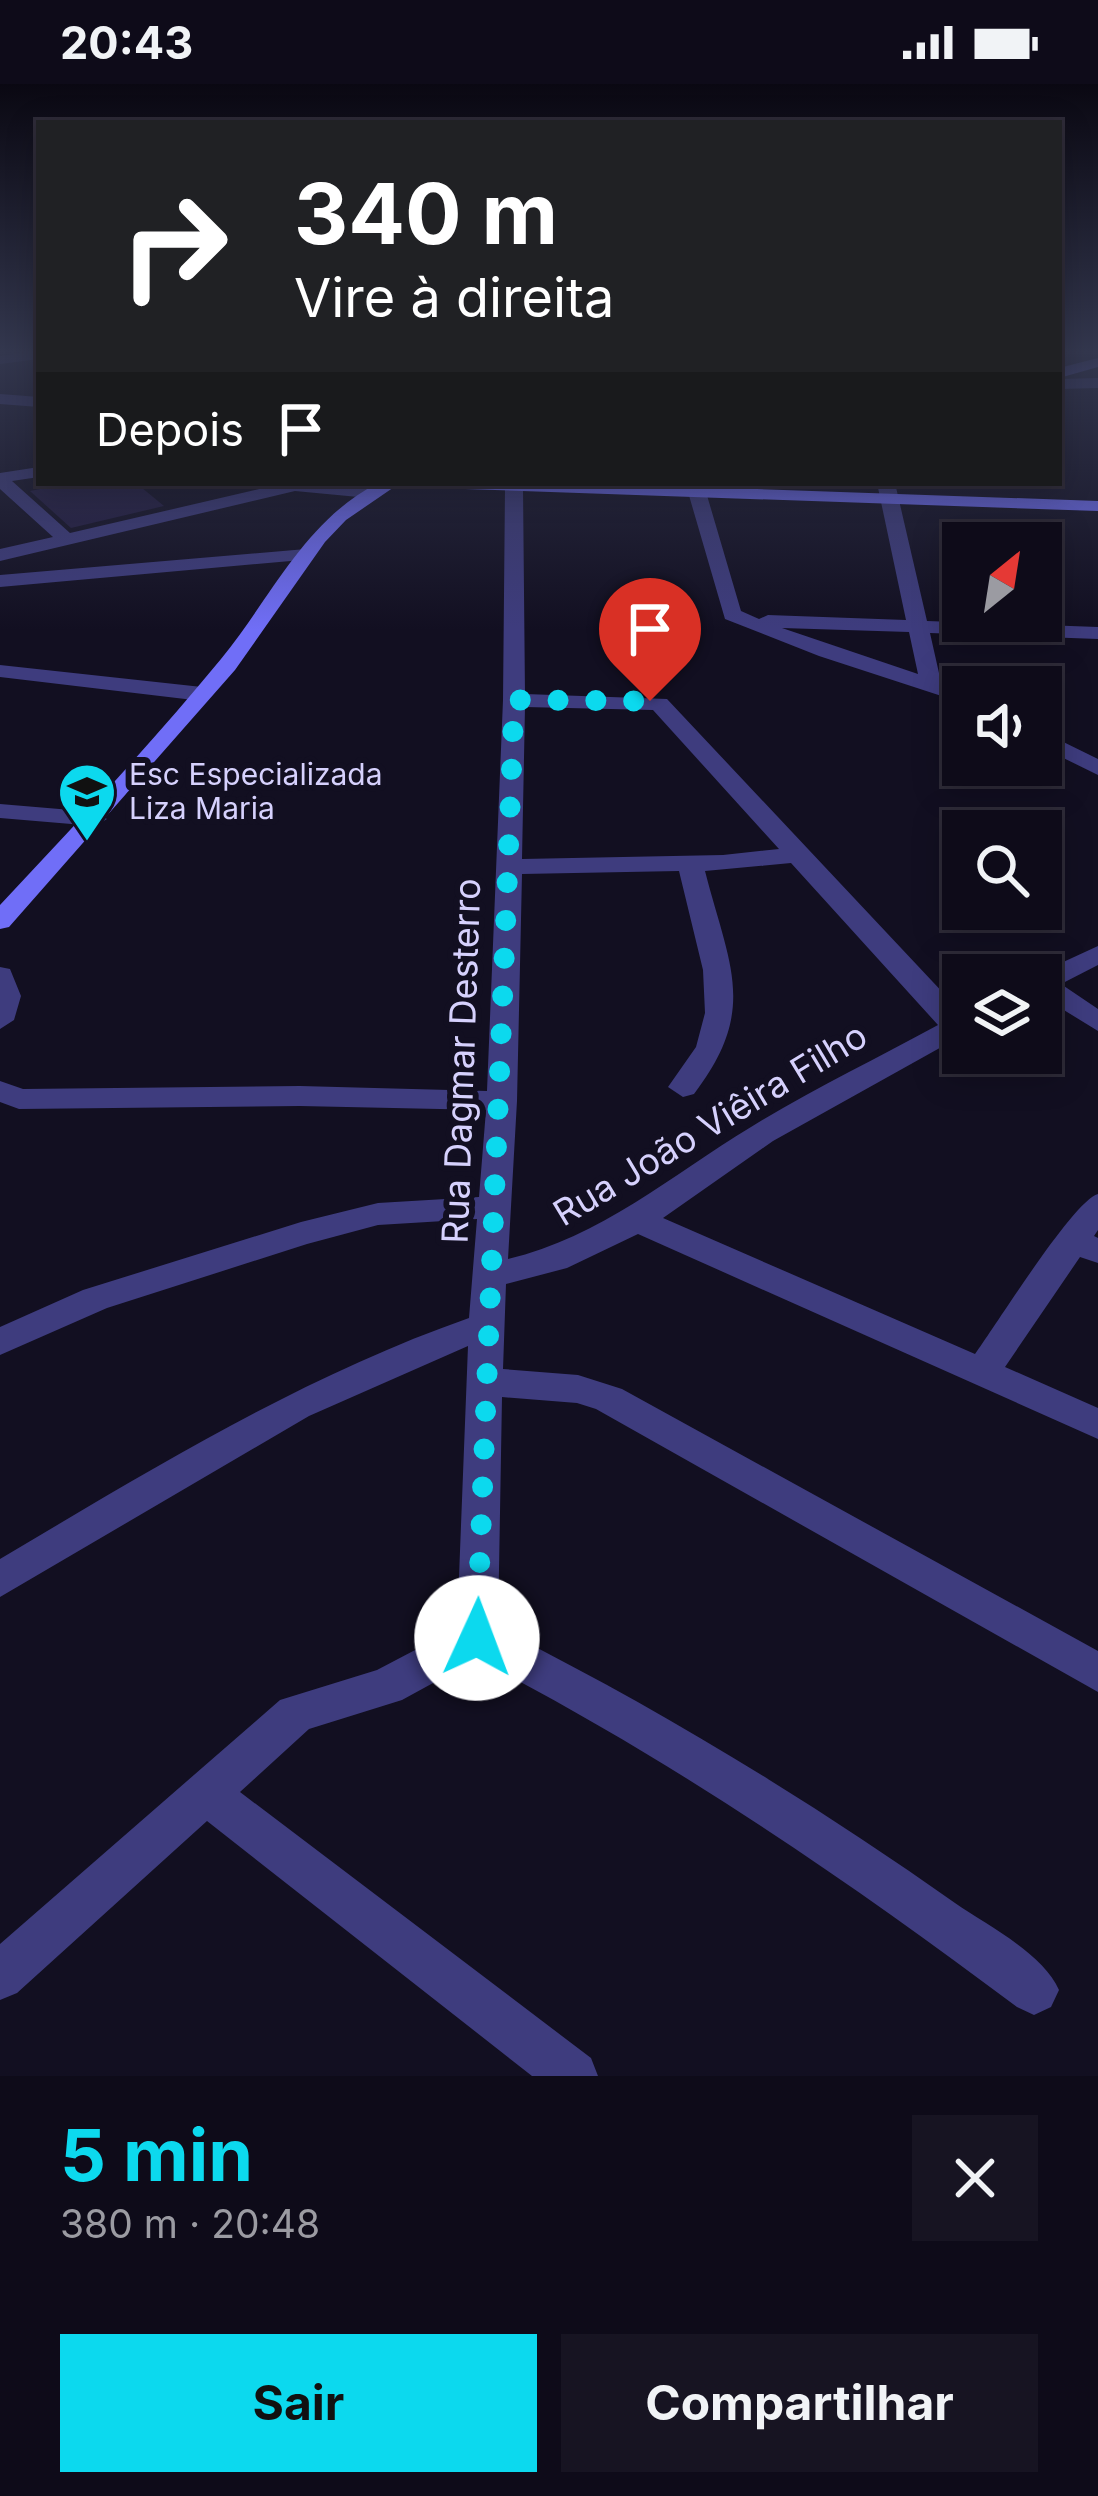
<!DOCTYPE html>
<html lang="pt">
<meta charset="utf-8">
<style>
body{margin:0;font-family:Inter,sans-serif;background:#171422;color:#f1f3f6;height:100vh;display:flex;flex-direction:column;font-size:45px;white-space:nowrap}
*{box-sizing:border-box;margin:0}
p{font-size:39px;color:#9b9ba2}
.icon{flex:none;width:66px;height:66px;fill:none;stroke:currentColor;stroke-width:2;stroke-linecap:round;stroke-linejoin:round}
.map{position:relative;height:1992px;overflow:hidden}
.details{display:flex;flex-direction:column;background:#0e0b19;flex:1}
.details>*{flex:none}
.hud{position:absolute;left:36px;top:36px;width:1026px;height:366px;border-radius:0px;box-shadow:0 6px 30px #0003,0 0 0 3px #2e2b38;background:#202124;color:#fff;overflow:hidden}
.needle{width:78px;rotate:30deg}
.tools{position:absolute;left:942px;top:438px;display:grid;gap:24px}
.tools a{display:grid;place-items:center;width:120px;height:120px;border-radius:0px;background:#0e0b19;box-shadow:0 6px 30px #0003,0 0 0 3px #2e2b38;font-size:60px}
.pin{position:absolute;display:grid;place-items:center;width:102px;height:102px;color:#fff;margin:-123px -51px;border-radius:50% 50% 50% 0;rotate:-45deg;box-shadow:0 0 12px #0007}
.pin .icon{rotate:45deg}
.me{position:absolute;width:132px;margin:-66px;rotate:2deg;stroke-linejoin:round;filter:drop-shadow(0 0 9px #0008)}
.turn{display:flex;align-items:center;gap:42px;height:252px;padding:0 60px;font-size:54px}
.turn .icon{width:156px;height:156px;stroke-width:2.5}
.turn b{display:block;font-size:84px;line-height:102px}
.then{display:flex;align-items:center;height:114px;padding:0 60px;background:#0003;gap:24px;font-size:45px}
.round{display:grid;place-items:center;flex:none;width:126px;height:126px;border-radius:0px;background:#171422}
.summary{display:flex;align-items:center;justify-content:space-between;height:204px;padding:0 60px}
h1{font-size:72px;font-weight:700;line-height:90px;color:#0cd9ee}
.button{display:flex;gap:24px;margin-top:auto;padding:24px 60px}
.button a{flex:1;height:138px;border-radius:0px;background:#0cd9ee;color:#111;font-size:48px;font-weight:700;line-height:138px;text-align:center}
.button a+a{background:#171422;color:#f1f3f6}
.status{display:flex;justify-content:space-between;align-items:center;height:84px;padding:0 60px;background:#0e0b19;direction:ltr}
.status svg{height:33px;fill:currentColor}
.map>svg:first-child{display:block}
.building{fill:#231c41}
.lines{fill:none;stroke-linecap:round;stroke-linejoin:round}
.minor{fill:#3e3c7e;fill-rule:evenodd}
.tertiary{fill:#3e3c7e;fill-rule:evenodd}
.secondary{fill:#706ef7;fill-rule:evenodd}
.route{stroke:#0cd9ee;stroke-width:21;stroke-dasharray:0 37.8}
.labels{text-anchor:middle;stroke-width:12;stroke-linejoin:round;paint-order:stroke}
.far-poi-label{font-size:30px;fill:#d6d1fd;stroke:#120f21;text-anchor:start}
.street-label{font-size:36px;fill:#d6d1fd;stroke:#120f21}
</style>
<div class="status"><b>20:43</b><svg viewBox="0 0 49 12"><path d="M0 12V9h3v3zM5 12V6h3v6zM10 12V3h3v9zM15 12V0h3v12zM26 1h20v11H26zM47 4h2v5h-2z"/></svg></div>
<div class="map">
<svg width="1098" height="1992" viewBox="0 0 1098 1992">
<rect width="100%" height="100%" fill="#120f21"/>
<path class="building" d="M70,399H136L164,422L71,444L30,407Z"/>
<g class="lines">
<path class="minor" d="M39,267V275L0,280V272Z
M39,383V393L12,397L70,449L268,403L267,399C299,399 351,392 378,409L369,414L295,407L0,477V465L53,453L0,405V389Z
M513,399L523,404L525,610L667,615L963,930V951L773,1057L663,1134L975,1270C997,1240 1073,1117 1098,1110V1146L1094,1152L1098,1154V1179L1080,1173L1005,1283L1098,1324V1355L638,1150L567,1184L506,1200L503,1285L578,1291L622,1305L1098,1567V1608L596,1325L577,1319L502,1313L498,1544C658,1624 809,1716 955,1819C988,1842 1043,1869 1059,1906L1051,1923L1034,1931L1017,1923C845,1794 669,1674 477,1575L402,1616L309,1645L240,1708L591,1974L598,1992H532L207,1737L17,1909L0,1916V1860L280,1616L377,1586L457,1544L468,1262L309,1332L0,1513V1475C152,1385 301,1293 469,1234L477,1135L378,1141L307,1160L107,1224L0,1271V1243L83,1206L301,1138L378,1119L479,1113L486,1026L300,1022L19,1025L0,1018V997L23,1005L300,1002L487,1007L503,616L505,404ZM525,623L653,626L779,765L723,771L522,775ZM791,779L938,941C876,975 811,1006 751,1043C670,1092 601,1153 508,1175L517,1017L522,790L679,787L703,886L705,929L696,963L668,1003L683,1013L694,1010C759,925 729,881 705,787Z
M877,399H895L927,537L1098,543V555L930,549L941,598L963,605V619L819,572L725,535L688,408L697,403L706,408L741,527L759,535L768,531L906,536ZM782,544L909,548L918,590Z
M306,465L313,467V475L0,503V491Z
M0,581L202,603L213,610L202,617L0,593Z
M1041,647L1098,675V691L1041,663Z
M0,720L95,728L107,735L95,742L0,734Z
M1098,862V881L1061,900L1098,925V947L1041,912V891H1035Z
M0,883L10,885L21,912L14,936L0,945Z"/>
<path class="tertiary" d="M1098,294V304L1059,305V295Z
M0,310L39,313V323L0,320Z"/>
<path class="secondary" d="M1098,274V283L1059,294V284Z
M378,399H400L346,436L325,458L235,586L9,843L0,845V821C75,741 151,660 221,575C271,514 304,437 378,399Z
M426,399H587L1098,417V427L435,404Z"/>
</g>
<linearGradient id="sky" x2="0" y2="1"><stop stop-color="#0a0812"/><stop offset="0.49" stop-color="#33374e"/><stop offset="1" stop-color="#33374e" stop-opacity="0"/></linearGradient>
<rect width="1098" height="546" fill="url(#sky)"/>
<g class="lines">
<path class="route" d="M477,1554C488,1241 503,929 514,616L650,617"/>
</g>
<defs>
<symbol id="school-pin" viewBox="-11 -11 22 30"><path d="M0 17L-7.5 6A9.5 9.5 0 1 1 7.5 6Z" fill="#0cd9ee" stroke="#120f21"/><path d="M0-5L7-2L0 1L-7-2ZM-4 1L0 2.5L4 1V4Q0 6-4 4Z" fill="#111"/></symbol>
</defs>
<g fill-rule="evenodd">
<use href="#school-pin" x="54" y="675" width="66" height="90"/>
</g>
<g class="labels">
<g class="far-poi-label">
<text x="129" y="701">Esc Especializada<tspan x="129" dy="34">Liza Maria</tspan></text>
</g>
<g class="street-label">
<text transform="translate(461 977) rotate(-88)" y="13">Rua Dagmar Desterro</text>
<text transform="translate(710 1040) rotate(-31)" y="13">Rua João Viêira Filho</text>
</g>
</g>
</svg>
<div class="tools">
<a><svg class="needle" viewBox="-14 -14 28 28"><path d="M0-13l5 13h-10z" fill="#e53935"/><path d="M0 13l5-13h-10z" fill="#9b9ba2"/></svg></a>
<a><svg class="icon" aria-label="sound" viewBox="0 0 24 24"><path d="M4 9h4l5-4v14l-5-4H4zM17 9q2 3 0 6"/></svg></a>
<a><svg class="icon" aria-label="search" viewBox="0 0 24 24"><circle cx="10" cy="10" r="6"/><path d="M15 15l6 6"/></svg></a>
<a><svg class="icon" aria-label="layers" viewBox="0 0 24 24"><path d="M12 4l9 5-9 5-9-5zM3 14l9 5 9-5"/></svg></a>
</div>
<div class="pin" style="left:650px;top:617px;background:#d93025"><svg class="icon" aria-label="arrive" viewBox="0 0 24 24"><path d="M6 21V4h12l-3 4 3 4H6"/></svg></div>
<svg class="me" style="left:477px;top:1554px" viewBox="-20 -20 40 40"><circle r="19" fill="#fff"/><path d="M0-13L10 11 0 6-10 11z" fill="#0cd9ee"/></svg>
<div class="hud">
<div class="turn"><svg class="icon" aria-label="right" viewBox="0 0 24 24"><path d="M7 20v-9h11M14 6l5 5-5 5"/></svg><div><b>340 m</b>Vire à direita</div></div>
<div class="then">Depois<svg class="icon" aria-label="arrive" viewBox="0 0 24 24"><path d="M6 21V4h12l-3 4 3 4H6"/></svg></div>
</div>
</div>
<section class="details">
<div class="summary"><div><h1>5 min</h1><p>380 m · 20:48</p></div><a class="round"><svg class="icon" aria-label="close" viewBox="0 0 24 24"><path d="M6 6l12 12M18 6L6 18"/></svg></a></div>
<div class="button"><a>Sair</a><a>Compartilhar</a></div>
</section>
